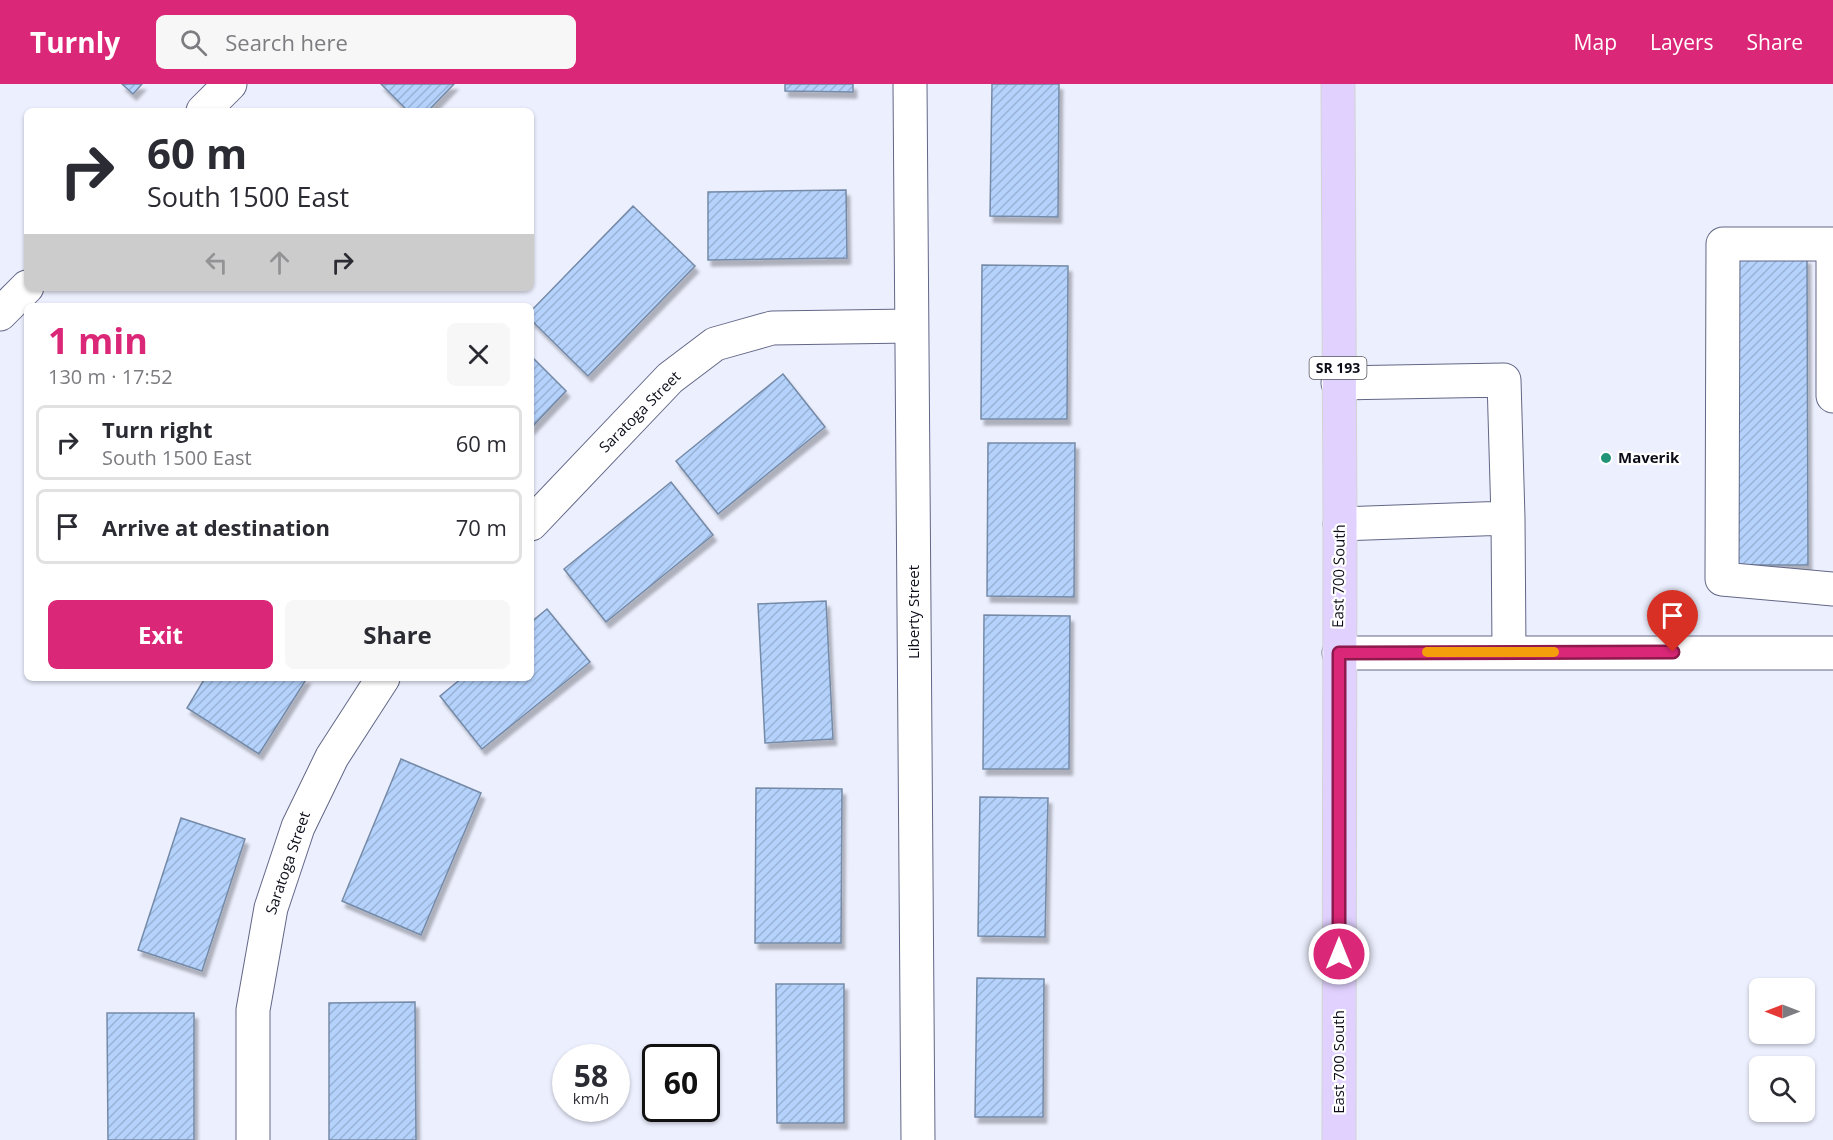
<!DOCTYPE html>
<meta charset="utf-8">
<style>
body{margin:0;font-family:"Open Sans",sans-serif;background:#f7f7f7;color:#2b2b33;height:100vh;display:flex;flex-direction:column;font-size:22px;white-space:nowrap}
*{box-sizing:border-box;margin:0}
p{font-size:20px;color:#7c7c81}
.icon{flex:none;width:33px;height:33px;fill:none;stroke:currentColor;stroke-width:2;stroke-linecap:round;stroke-linejoin:round}
.map{position:relative;flex:1;overflow:hidden}
.side{position:absolute;left:24px;top:219px;width:510px;height:378px;display:flex;flex-direction:column;background:#fff;border-radius:9px;box-shadow:0 2px 4px #0004}
.side>*{flex:none}
.hud{position:absolute;left:24px;top:24px;width:510px;height:183px;border-radius:9px;box-shadow:0 2px 4px #0004;background:#fff;color:#2b2b33;overflow:hidden}
.needle{width:39px;rotate:270deg}
.fabs{position:absolute;left:1749px;top:894px;display:grid;gap:12px}
.fabs a{display:grid;place-items:center;width:66px;height:66px;border-radius:9px;background:#fff;box-shadow:0 2px 4px #0004;font-size:30px}
.speed{position:absolute;left:552px;top:960px;display:flex;gap:12px;font-size:30px;font-weight:700;text-align:center}
.speed>*{display:grid;place-content:center;width:78px;height:78px;border-radius:50%;background:#fff;box-shadow:0 2px 4px #0004;line-height:1}
.speed small{font-size:15px;font-weight:400}
.speed .limit{border:3px solid #111;border-radius:9px;background:#fff;color:#111}
.pin{position:absolute;display:grid;place-items:center;width:51px;height:51px;color:#fff;margin:-62px -26px;border-radius:50% 50% 50% 0;rotate:-45deg;box-shadow:0 0 6px #0007}
.pin .icon{rotate:45deg}
.me{position:absolute;width:66px;margin:-33px;rotate:0deg;stroke-linejoin:round;filter:drop-shadow(0 0 4px #0008)}
.turn{display:flex;align-items:center;gap:21px;height:126px;padding:0 24px;font-size:27px}
.turn .icon{width:78px;height:78px;stroke-width:2.5}
.turn b{display:block;font-size:42px;line-height:51px}
.lanes{display:flex;align-items:center;height:57px;padding:0 24px;background:#0003;justify-content:center;gap:30px;direction:ltr}
.lanes .off{opacity:.35}
.round{display:grid;place-items:center;flex:none;width:63px;height:63px;border-radius:9px;background:#f7f7f7}
.overview{display:flex;align-items:center;justify-content:space-between;height:102px;padding:0 24px}
h1{font-size:36px;font-weight:700;line-height:45px;color:#db2777}
.primary-button{display:flex;gap:12px;margin-top:auto;padding:12px 24px}
.primary-button a{flex:1;height:69px;border-radius:9px;background:#db2777;color:#fff;font-size:24px;font-weight:700;line-height:69px;text-align:center}
.primary-button a+a{background:#f7f7f7;color:#2b2b33}
ul{padding:0;list-style:none}
li{display:flex;align-items:center;gap:18px;height:75px;margin:0 12px 9px;padding:0 12px;border:3px solid #e1e1e2;border-radius:9px}
li div{flex:1}
li b{display:block;font-size:22px}
li em{font-style:normal}
header{display:flex;align-items:center;gap:36px;box-sizing:border-box;height:84px;padding:0 30px;background:#db2777;color:#fff}
header strong{font-size:28px}
nav{display:flex;gap:33px;margin-inline-start:auto;font-size:21px}
.search{width:420px;height:54px;background:#f7f7f7;display:flex;align-items:center;gap:15px;box-sizing:border-box;padding:0 21px;border-radius:9px;color:#7c7c81;font-size:22px}
.map>svg:first-child{display:block}
.building{fill:url(#building-hatch);stroke:#758aa7;stroke-width:1.5;filter:url(#shadow)}
.lines{fill:none;stroke-linecap:round;stroke-linejoin:round}
.minor-casing{stroke:#626786;stroke-width:35}
.major-casing{stroke:#d3d3d5;stroke-width:35}
.minor{stroke:#fff;stroke-width:33}
.major{stroke:#e0d1fe;stroke-width:33}
.route-casing{stroke:#8e194d;stroke-width:15}
.route{stroke:#db2777;stroke-width:10}
.slow{stroke:#f59e0b;stroke-width:10}
.poi-dot{fill:#219477;stroke:#fff;stroke-width:2}
.labels{text-anchor:middle;stroke-width:4.5;stroke-linejoin:round;paint-order:stroke}
.shield{fill:#fff;stroke:#54555d;stroke-width:1.5}
.shield-label{font-size:14px;font-weight:bold;fill:#0b0c18}
.street-label{font-size:15px;fill:#0b0c18;stroke:#fff}
.poi-label{font-size:15px;font-weight:bold;fill:#0b0c18;stroke:#fff;text-anchor:start}
</style>
<header>
<strong>Turnly</strong>
<div class="search"><svg class="icon" aria-label="search" viewBox="0 0 24 24"><circle cx="10" cy="10" r="6"/><path d="M15 15l6 6"/></svg>Search here</div>
<nav><a>Map</a><a>Layers</a><a>Share</a></nav>
</header>
<div class="map">
<svg width="1833" height="1056" viewBox="0 0 1833 1056">
<defs>
<pattern id="building-hatch" width="6" height="6" patternUnits="userSpaceOnUse" patternTransform="scale(1.5)"><rect width="6" height="6" fill="#b4d2fb"/><path d="M-1 1l2-2M0 6l6-6M5 7l2-2" fill="none" stroke="#99b3d6"/></pattern>
<filter id="shadow"><feDropShadow dx="3.5" dy="6" stdDeviation="1.5" flood-color="#0004"/></filter>
</defs>
<rect width="100%" height="100%" fill="#eceffe"/>
<path class="building" d="M122,0H142L133,10Z
M381,0H454L428,27H408Z
M785,0H853V8L785,7Z
M992,0H1059L1058,133L990,132Z
M846,106L847,174L708,176V108Z
M633,122L695,182L588,292L531,236V227Z
M1737,174H1807L1808,481H1738Z
M982,181L1068,182L1067,335H981Z
M531,272L566,307L531,344Z
M783,290L825,343L718,430L676,377Z
M988,359H1075L1074,513L987,512Z
M671,398L713,451L606,538L564,485Z
M826,517L833,655L765,659L758,520Z
M547,525L590,578L482,665L440,612L462,594H531V538Z
M984,531L1070,532L1069,685H983Z
M205,594H307L259,670L187,624Z
M401,675L481,709L421,851L342,817Z
M756,704L842,705L841,859H755Z
M980,713L1048,714L1045,853L978,852Z
M181,734L245,755L202,887L138,866Z
M977,894L1044,895L1043,1033H975Z
M776,900H844V1039H777Z
M415,918L416,1056H329V919Z
M107,929H194V1056H108Z"/>
<g class="lines">
<defs>
<path id="minor" d="M910,0L918,1056
M203,27L230,0
M1832,160H1723L1722,495L1833,505
M1833,160V312
M0,230L27,203
M1338,299L1504,296L1508,434
M531,440L670,294L715,260L772,244L911,242
M1340,440L1508,434L1509,568
M1339,569H1833
M253,1056V926L271,824L298,743L332,673L383,594"/>
<path id="major" d="M1338,0L1340,440L1339,1056"/>
</defs>
<use href="#minor" class="minor-casing"/>
<use href="#major" class="major-casing"/>
<use href="#minor" class="minor"/>
<use href="#major" class="major"/>
</g>
<g class="lines">
<defs>
<path id="route" d="M1339,870V569L1673,568"/>
</defs>
<use href="#route" class="route-casing"/>
<use href="#route" class="route"/>
<path class="slow" d="M1427,568H1554"/>
</g>
<circle class="poi-dot" cx="1606" cy="374" r="6"/>
<g class="labels">
<rect class="shield" x="1309.5" y="273" width="57" height="22" rx="4.5"/>
<g class="shield-label">
<text x="1338" y="289">SR 193</text>
</g>
<g class="street-label">
<text transform="translate(640 328) rotate(-45)" y="5">Saratoga Street</text>
<text transform="translate(1339 492) rotate(-89)" y="5">East 700 South</text>
<text transform="translate(914 528) rotate(-90)" y="5">Liberty Street</text>
<text transform="translate(288 779) rotate(-71)" y="5">Saratoga Street</text>
<text transform="translate(1339 978) rotate(-90)" y="5">East 700 South</text>
</g>
<g class="poi-label">
<text x="1618" y="379">Maverik</text>
</g>
</g>
</svg>
<div class="fabs">
<a><svg class="needle" viewBox="-14 -14 28 28"><path d="M0-13l5 13h-10z" fill="#e53935"/><path d="M0 13l5-13h-10z" fill="#7c7c81"/></svg></a>
<a><svg class="icon" aria-label="search" viewBox="0 0 24 24"><circle cx="10" cy="10" r="6"/><path d="M15 15l6 6"/></svg></a>
</div>
<div class="speed"><div>58<small>km/h</small></div><div class="limit">60</div></div>
<div class="pin" style="left:1673px;top:568px;background:#d93025"><svg class="icon" aria-label="arrive" viewBox="0 0 24 24"><path d="M6 21V4h12l-3 4 3 4H6"/></svg></div>
<svg class="me" style="left:1339px;top:870px" viewBox="-20 -20 40 40"><circle r="17" fill="#db2777" stroke="#fff" stroke-width="3"/><path d="M0-11L8 9 0 5-8 9z" fill="#fff"/></svg>
<div class="hud">
<div class="turn"><svg class="icon" aria-label="right" viewBox="0 0 24 24"><path d="M7 20v-9h11M14 6l5 5-5 5"/></svg><div><b>60 m</b>South 1500 East</div></div>
<div class="lanes"><svg class="icon off" aria-label="left" viewBox="0 0 24 24"><path d="M17 20v-9H6M10 6l-5 5 5 5"/></svg><svg class="icon off" aria-label="ahead" viewBox="0 0 24 24"><path d="M12 20V5M6 11l6-6 6 6"/></svg><svg class="icon" aria-label="right" viewBox="0 0 24 24"><path d="M7 20v-9h11M14 6l5 5-5 5"/></svg></div>
</div>
<section class="side">
<div class="overview"><div><h1>1 min</h1><p>130 m · 17:52</p></div><a class="round"><svg class="icon" aria-label="close" viewBox="0 0 24 24"><path d="M6 6l12 12M18 6L6 18"/></svg></a></div>
<ul>
<li><svg class="icon" aria-label="right" viewBox="0 0 24 24"><path d="M7 20v-9h11M14 6l5 5-5 5"/></svg><div><b>Turn right</b><p>South 1500 East</p></div><em>60 m</em></li>
<li><svg class="icon" aria-label="arrive" viewBox="0 0 24 24"><path d="M6 21V4h12l-3 4 3 4H6"/></svg><div><b>Arrive at destination</b></div><em>70 m</em></li>
</ul>
<div class="primary-button"><a>Exit</a><a>Share</a></div>
</section>
</div>
